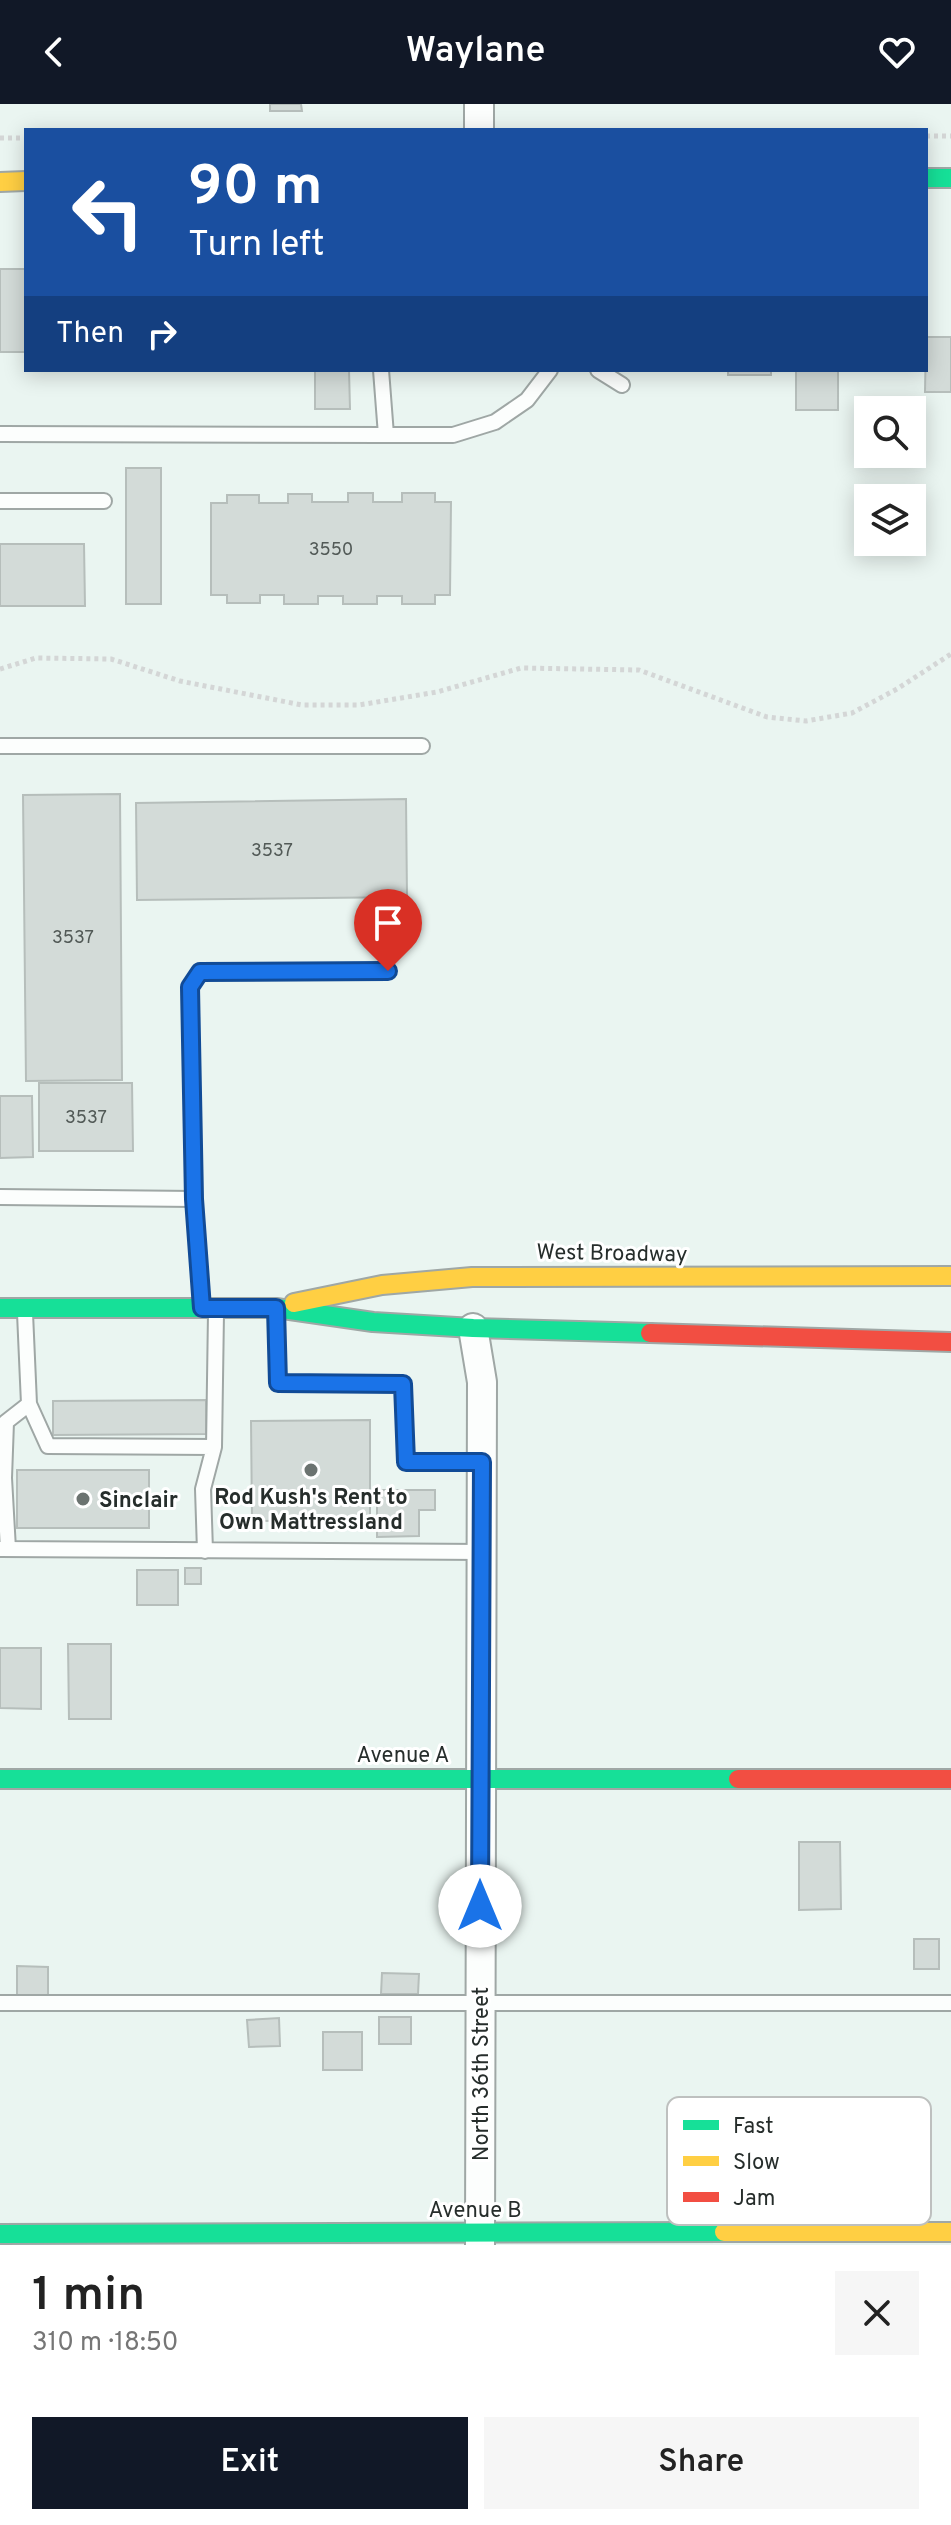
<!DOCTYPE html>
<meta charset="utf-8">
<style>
body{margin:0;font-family:Overpass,sans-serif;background:#f6f6f6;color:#222;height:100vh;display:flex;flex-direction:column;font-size:30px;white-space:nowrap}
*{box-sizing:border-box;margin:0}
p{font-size:26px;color:#767676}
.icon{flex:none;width:44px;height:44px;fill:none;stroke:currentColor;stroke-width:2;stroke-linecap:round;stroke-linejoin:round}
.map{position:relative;height:2141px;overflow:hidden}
.details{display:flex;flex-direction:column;background:#fff;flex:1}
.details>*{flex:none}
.hud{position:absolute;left:24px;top:24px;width:904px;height:244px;border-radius:0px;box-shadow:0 4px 20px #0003;background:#1a4fa0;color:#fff;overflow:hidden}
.controls{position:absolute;left:854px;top:292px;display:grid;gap:16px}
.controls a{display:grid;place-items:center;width:72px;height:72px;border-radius:0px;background:#fff;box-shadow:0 4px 20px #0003;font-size:40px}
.pin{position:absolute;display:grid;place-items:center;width:68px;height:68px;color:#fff;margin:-82px -34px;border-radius:50% 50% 50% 0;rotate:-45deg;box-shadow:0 0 8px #0007}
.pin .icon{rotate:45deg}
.me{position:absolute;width:88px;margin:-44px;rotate:0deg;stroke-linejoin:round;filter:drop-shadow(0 0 6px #0008)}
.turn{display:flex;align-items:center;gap:28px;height:168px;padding:0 32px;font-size:36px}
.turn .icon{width:104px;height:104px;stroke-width:2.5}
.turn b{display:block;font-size:56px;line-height:68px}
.then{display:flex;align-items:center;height:76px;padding:0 32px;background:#0003;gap:16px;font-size:30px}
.round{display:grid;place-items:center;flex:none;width:84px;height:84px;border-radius:0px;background:#f6f6f6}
.headline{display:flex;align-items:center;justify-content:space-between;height:136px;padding:0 32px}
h1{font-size:48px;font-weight:600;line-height:60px}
.button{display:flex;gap:16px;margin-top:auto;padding:16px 32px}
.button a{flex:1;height:92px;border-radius:0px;background:#111827;color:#fff;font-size:32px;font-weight:600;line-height:92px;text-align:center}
.button a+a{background:#f6f6f6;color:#222}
header{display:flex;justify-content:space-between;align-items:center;height:104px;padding:0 32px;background:#111827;color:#fff;font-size:36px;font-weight:600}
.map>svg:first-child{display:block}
.building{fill:#d3dbd8;stroke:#b6bebb;stroke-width:2}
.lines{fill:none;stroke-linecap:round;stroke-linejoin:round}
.lane-casing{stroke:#9fa7a5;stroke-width:18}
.street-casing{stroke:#9fa7a5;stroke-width:32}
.fast-casing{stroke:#9fa7a5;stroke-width:22}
.slow-casing{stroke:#9fa7a5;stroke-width:22}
.jam-casing{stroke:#9fa7a5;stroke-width:22}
.path{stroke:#d4d6d6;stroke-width:5;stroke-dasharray:4 4;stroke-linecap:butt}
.lane{stroke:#fcfefd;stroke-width:14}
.street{stroke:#fcfefd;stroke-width:28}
.fast{stroke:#16e098;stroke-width:18}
.slow{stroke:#ffcf43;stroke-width:18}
.jam{stroke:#f24e42;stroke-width:18}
.route-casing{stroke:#114b97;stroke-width:20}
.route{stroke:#1a73e8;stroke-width:14}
.poi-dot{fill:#6b7370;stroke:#fff;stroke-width:3}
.labels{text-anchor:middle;stroke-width:6;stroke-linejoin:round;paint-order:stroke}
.number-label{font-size:18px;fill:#525a57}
.street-label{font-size:22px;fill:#262d2b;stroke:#fff}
.poi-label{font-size:22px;font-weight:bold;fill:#262d2b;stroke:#fff}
.key{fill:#fff;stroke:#bec0bf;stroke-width:2}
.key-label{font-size:22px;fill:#262d2b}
</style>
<header><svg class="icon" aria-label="back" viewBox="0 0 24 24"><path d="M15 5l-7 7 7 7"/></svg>Waylane<svg class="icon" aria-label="heart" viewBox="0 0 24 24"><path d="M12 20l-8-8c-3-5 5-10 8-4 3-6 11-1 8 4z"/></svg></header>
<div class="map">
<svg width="951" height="2141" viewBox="0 0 951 2141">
<rect width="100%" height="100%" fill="#eaf5f1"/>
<path class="building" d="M270,0H301L302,7H270Z
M0,165H26V248H0Z
M926,233H951V288H925Z
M315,266H349L350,305H315Z
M728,266H771V271H728Z
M796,266H838V306H796Z
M126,364H161V500H126Z
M348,389H373V398H402V389H435V398H451L450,491H435V500H402V492H377V500H343V492H318V500H284V491H260V499H227V491H211V399H227V391H259V399H288V390H312V398H348Z
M0,440H84L85,502H0Z
M120,690L122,976L26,977L23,691Z
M406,695L407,793L137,796L136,699Z
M39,979H132L133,1047H39Z
M0,992H32L33,1053L0,1054Z
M206,1296V1330L53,1331V1297Z
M370,1316V1416L252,1417L251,1317Z
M17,1366H149V1424H17Z
M377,1386H435V1406H419V1432L377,1433Z
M185,1464H201V1480H185Z
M137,1466H178V1501H137Z
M68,1540H111V1615H69Z
M0,1544H41V1605L0,1604Z
M799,1738H840L841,1805L799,1806Z
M914,1835H939V1865H914Z
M17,1862L48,1863V1894L17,1893Z
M382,1869L419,1870L418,1890H381Z
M379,1913H411V1940H379Z
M279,1914L280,1942L249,1943L247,1916Z
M323,1928H362V1966H323Z"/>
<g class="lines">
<defs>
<path id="lane" d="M381,266L386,331H453L495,318L527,296L550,266
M598,266L622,281
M0,330L386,331
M0,397H104
M0,642H422
M0,1093L194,1095
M202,1200L194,1095L190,883L200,868L388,867
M276,1207L278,1279L403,1280L406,1358H482
M25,1209L29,1300L48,1342L214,1343
M0,1445L483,1448
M8,1445L4,1374L6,1318L29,1300
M205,1447L203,1385L214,1343L216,1209
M0,1899H951"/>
<path id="street" d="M479,26V0
M473,1224L482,1278L480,2141"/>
<path id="fast" d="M926,74H951
M0,1204H276L373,1218L473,1224L650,1229
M0,1675H738
M0,2130L724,2128"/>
<path id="slow" d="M0,78L26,77
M294,1199L382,1181L472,1173L951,1172
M724,2128H951"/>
<path id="jam" d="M650,1229L951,1238
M738,1675H951"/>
</defs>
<use href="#lane" class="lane-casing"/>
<use href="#street" class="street-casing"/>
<use href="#fast" class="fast-casing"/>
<use href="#slow" class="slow-casing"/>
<use href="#jam" class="jam-casing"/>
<path class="path" d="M926,32H951
M0,34H26
M0,565L36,554L111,555L180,577L302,601H359L437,588L521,564L639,566L767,613L806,617L852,609L897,585L951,550"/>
<use href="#lane" class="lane"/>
<use href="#street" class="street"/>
<use href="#fast" class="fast"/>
<use href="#slow" class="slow"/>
<use href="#jam" class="jam"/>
</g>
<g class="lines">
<defs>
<path id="route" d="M388,867L200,868L190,883L194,1095L202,1204H276L278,1279L403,1280L406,1358H482L480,1802"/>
</defs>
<use href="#route" class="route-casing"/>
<use href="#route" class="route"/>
</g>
<g class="poi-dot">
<circle cx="311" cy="1366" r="8"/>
<circle cx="83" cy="1395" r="8"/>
</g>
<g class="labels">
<g class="number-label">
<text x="331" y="451">3550</text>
<text x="272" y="752">3537</text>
<text x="73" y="839">3537</text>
<text x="86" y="1019">3537</text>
</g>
<g class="street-label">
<text transform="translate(612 1148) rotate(1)" y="8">West Broadway</text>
<text x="403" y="1658">Avenue A</text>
<text transform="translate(480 1970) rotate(-90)" y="8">North 36th Street</text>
<text x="475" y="2113">Avenue B</text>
</g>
<g class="poi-label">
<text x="311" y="1400">Rod Kush's Rent to<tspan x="311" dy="25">Own Mattressland</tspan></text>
<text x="99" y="1403" text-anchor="start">Sinclair</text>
</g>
</g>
<rect x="667" y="1993" width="264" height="128" rx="12" class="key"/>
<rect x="683" y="2016" width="36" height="10" fill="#16e098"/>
<rect x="683" y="2052" width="36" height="10" fill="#ffcf43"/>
<rect x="683" y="2088" width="36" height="10" fill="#f24e42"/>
<g class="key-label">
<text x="733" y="2029">Fast</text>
<text x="733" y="2065">Slow</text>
<text x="733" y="2101">Jam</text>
</g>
</svg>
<div class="controls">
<a><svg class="icon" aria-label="search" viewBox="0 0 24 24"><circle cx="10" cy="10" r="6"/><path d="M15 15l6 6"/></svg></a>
<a><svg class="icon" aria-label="layers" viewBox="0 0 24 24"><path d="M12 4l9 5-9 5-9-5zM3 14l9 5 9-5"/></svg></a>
</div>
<div class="pin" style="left:388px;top:867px;background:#d93025"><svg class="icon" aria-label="arrive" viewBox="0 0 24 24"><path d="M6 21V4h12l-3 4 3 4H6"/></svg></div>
<svg class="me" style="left:480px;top:1802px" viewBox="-20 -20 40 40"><circle r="19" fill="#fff"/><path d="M0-13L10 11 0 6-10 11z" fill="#1a73e8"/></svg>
<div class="hud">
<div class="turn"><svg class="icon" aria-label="left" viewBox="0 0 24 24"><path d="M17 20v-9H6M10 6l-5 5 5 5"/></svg><div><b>90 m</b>Turn left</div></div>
<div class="then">Then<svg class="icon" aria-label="right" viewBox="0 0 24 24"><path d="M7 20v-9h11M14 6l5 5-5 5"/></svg></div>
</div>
</div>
<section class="details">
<div class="headline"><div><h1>1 min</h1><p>310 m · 18:50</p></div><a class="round"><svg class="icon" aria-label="close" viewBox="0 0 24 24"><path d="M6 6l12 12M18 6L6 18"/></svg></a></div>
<div class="button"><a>Exit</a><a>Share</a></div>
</section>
